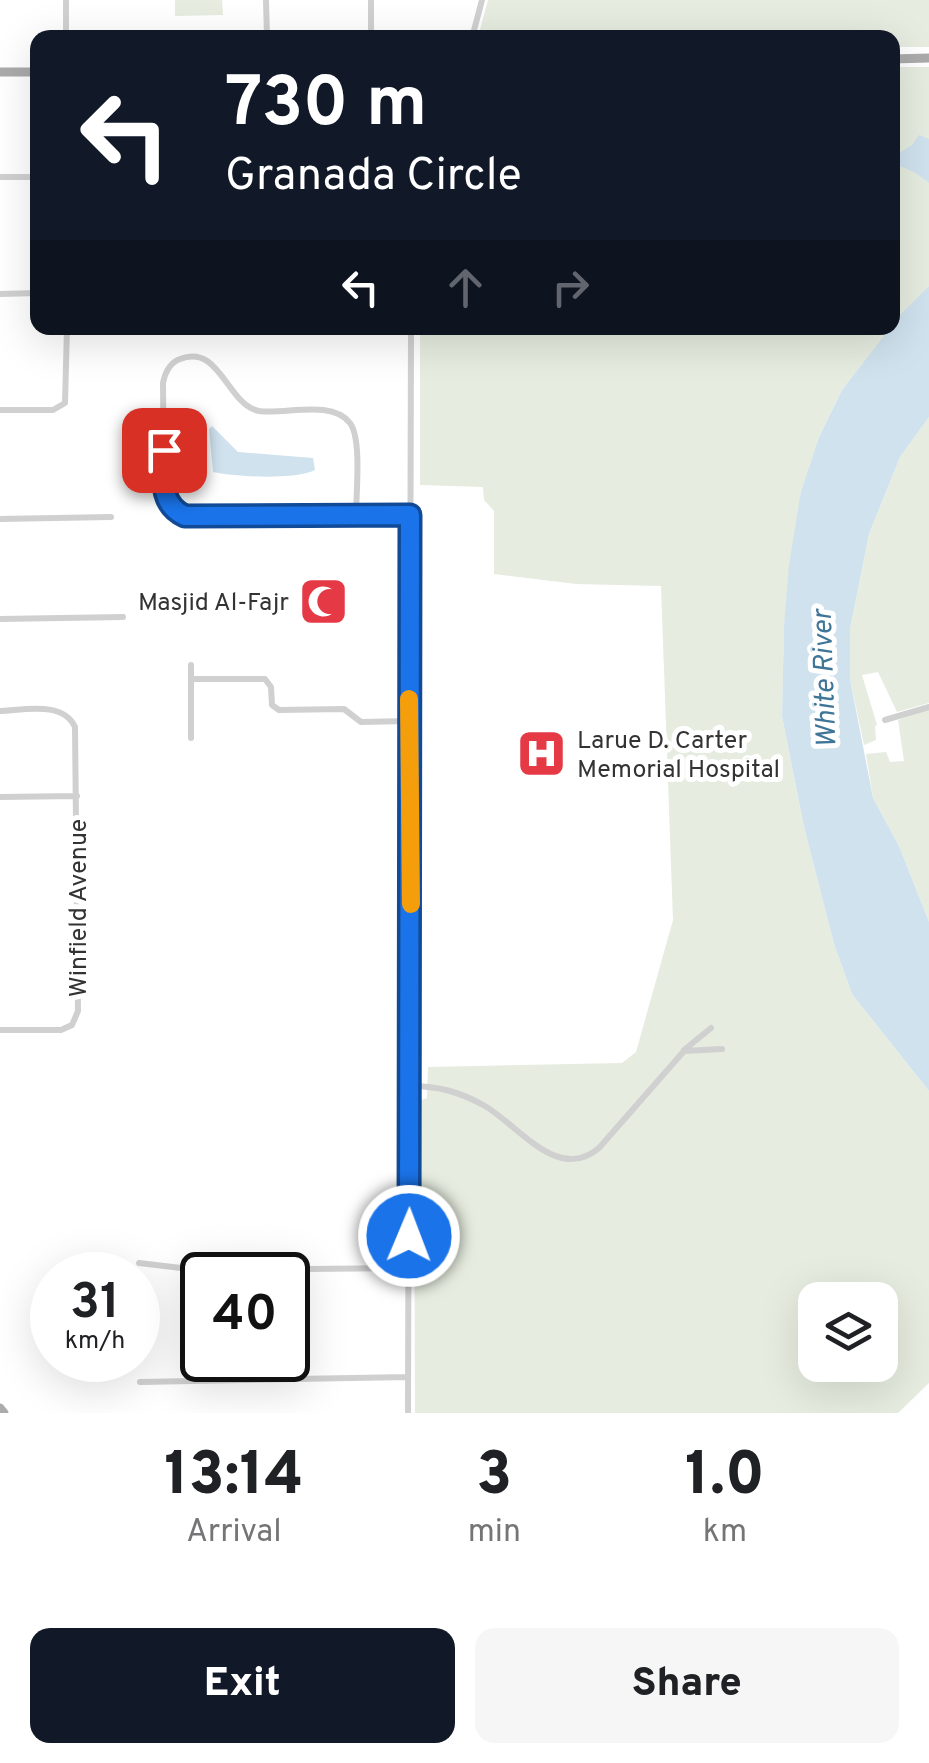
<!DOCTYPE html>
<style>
body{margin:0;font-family:Overpass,sans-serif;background:#f6f6f6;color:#202124;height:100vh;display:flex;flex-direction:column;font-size:38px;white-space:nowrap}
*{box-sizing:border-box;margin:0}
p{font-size:32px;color:#757577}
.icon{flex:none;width:55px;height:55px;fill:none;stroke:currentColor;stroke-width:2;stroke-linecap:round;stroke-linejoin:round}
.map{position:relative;height:1413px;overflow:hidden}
.panel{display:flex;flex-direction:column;background:#fff;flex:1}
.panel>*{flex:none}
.hud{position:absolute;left:30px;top:30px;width:870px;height:305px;border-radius:20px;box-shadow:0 10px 40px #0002;background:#111827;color:#fff;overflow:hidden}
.fabs{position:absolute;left:798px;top:1282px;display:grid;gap:20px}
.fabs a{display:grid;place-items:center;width:100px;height:100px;border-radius:20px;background:#fff;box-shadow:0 10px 40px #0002;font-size:50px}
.speed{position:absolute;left:30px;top:1252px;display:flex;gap:20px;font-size:50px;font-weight:700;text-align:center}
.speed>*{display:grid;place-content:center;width:130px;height:130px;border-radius:50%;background:#fff;box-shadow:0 10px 40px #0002;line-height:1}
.speed small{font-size:25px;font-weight:400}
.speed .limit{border:5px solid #111;border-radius:15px;background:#fff;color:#111}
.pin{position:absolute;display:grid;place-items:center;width:85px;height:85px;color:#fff;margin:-42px;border-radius:20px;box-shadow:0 5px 15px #0006}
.me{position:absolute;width:110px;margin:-55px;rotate:1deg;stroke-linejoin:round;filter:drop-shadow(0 0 8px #0008)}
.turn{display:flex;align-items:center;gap:35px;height:210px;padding:0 30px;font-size:45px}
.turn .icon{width:130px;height:130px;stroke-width:2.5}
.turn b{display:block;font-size:70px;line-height:85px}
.lanes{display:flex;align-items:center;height:95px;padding:0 30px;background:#0003;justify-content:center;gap:50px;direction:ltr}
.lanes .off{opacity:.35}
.eta{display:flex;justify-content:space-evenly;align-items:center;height:170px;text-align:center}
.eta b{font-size:60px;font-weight:800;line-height:70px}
.button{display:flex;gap:20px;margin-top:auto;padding:20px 30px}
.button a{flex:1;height:115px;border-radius:20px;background:#111827;color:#fff;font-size:40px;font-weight:800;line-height:115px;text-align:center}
.button a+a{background:#f6f6f6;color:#202124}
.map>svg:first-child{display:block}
.green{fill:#e6ecdf;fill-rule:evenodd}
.water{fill:#cfe2ee}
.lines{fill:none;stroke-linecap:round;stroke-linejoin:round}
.minor{stroke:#d0d0d0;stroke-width:6}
.major{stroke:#ababab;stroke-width:9}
.route-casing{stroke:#114b97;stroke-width:25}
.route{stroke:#1a73e8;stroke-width:18}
.slow{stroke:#f59e0b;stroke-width:18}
.labels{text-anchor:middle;stroke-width:10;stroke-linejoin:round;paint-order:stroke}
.poi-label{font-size:25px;fill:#333;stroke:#fff;text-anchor:end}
.street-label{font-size:25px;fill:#333;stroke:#fff}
.water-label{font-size:28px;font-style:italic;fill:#3f7597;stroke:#fff}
</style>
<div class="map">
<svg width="929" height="1413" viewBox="0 0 929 1413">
<rect width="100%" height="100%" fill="#fff"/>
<path class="green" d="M175,0H222L223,15L175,16Z
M488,0H929V47H893L892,38L478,37Z
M892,67H929V286L893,326Z
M420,328H891L842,390L819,437L801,491L784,626L782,716L804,827L834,944L852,994L929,1091V1383L898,1413H415L414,1103L427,1098L428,1067L622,1063L636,1052L673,920L661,586L576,584L494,574V511L484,500L483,487L420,485ZM815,1300H880V1365H815Z
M929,417V703L897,712L878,672L862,675L877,725L875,726L876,740L864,745L850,679V629L869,534L900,457Z
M929,709V922L899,846L873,798L866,754L886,752L890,762L904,761L898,720Z"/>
<path class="water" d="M919,135L929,139V183L916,173L893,163V157L912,145Z
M929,286V417L900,457L869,534L850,629V679L873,798L899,846L929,922V1091L852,994L834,944L804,827L782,716L784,626L789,565L801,491L819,437L842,390L901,314Z
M212,426L238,452L313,458L315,470C295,480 236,477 213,472L209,429Z"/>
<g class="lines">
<path class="minor" d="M266,0L267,38
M66,38V0
M371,38V0
M472,38L482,0
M0,177H38
M0,294L38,293
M0,410H53L65,403L67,328
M356,516C356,494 362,439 350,423C331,399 285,415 259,411C227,405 220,343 180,359C169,363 165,373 163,383L164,491C168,508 178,516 194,517C266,517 338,516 410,515
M0,519L111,517
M0,619L123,617
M191,665V738
M191,679H265L271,687L272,705L279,710L344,709L361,722L409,721
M0,711C25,710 63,701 75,727L78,1011L72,1025L61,1030H0
M885,720L929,707
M0,797L77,796
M684,1050L711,1028
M410,1086C439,1086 460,1092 485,1106C519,1126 558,1183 599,1148L684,1051L722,1049
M139,1263L198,1270L409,1268
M140,1382L408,1377
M408,1413L411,328"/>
<path class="major" d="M892,59L929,58
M0,72H38
M0,1408L4,1413"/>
</g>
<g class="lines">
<defs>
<path id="route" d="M164,450C164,475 158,504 185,516L410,515L409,1236"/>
</defs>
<use href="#route" class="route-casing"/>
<use href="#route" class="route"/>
<path class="slow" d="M409,699L411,904"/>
</g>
<defs>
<symbol id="mosque-square" viewBox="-11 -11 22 22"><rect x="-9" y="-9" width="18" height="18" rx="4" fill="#e63946" stroke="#fff"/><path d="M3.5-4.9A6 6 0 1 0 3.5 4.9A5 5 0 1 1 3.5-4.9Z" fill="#fff"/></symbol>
<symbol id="hospital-square" viewBox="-11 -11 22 22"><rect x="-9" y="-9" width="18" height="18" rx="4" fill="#e63946" stroke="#fff"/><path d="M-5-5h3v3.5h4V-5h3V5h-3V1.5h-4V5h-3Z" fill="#fff"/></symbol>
</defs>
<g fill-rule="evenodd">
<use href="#mosque-square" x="296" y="574" width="55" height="55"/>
<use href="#hospital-square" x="514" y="726" width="55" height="55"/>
</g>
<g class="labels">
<g class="poi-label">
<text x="289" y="610">Masjid Al-Fajr</text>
<text x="577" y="748" text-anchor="start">Larue D. Carter<tspan x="577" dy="29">Memorial Hospital</tspan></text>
</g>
<g class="street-label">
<text transform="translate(77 908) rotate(-90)" y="9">Winfield Avenue</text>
</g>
<g class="water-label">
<text transform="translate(823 679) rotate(-92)" y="10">White River</text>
</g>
</g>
</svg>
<div class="fabs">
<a><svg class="icon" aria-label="layers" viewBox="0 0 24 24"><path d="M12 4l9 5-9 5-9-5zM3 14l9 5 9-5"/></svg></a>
</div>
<div class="speed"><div>31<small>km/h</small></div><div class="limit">40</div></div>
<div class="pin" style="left:164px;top:450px;background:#d93025"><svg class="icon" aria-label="arrive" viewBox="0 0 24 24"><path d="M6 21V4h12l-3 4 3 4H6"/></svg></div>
<svg class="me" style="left:409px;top:1236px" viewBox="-20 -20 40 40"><circle r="17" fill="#1a73e8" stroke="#fff" stroke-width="3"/><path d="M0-11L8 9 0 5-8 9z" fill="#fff"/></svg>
<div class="hud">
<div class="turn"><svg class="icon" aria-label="left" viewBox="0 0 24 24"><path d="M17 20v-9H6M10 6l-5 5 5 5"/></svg><div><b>730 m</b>Granada Circle</div></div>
<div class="lanes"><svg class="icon" aria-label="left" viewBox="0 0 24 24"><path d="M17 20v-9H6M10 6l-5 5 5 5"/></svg><svg class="icon off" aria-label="ahead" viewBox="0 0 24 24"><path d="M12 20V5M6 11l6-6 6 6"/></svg><svg class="icon off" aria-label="right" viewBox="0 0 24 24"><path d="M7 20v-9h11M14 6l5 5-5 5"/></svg></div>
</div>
</div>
<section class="panel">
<div class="eta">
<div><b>13:14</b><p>Arrival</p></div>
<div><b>3</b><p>min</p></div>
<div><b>1.0</b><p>km</p></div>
</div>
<div class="button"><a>Exit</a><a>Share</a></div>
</section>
